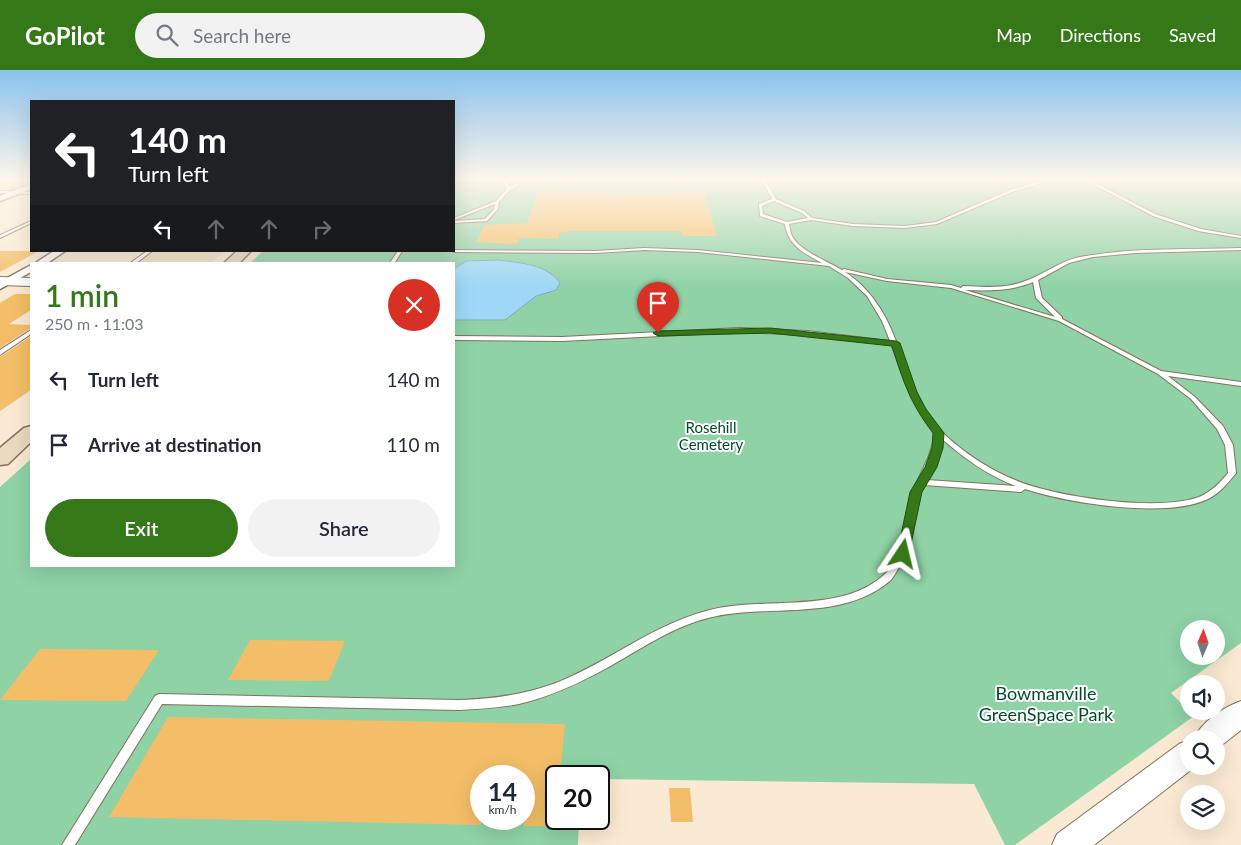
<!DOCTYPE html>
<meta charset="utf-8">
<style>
body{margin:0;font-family:Lato,sans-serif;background:#f2f2f3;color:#1f2937;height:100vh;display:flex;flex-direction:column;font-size:19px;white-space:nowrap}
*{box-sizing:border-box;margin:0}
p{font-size:16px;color:#747a83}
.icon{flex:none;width:28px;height:28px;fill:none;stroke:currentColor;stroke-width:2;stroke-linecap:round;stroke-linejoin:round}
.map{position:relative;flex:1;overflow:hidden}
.sheet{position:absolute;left:30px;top:192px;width:425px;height:305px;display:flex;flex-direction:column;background:#fff;border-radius:0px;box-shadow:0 5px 20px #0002}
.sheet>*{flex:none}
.banner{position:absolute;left:30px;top:30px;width:425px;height:152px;border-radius:0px;box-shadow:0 5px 20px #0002;background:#202124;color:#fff;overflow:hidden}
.needle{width:32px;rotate:2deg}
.tools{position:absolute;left:1180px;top:550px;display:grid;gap:10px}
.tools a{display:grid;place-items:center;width:45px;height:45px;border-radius:50%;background:#fff;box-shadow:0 5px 20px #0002;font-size:25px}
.speed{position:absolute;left:470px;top:695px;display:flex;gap:10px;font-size:25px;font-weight:700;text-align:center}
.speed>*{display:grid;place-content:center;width:65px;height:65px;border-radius:50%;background:#fff;box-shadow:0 5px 20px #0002;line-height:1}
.speed small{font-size:12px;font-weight:400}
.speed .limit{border:2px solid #111;border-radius:8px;background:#fff;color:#111}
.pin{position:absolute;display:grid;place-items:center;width:42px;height:42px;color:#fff;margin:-51px -21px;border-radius:50% 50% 50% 0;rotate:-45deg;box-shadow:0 0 5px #0007}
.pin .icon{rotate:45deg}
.me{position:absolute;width:55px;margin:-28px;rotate:10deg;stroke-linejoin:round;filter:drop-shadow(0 0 4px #0008)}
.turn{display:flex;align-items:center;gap:18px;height:105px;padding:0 15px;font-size:22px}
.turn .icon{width:65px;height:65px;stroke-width:2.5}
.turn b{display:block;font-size:35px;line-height:42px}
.lanes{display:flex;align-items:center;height:48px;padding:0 15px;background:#0003;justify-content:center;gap:25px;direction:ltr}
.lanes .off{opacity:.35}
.round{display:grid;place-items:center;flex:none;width:52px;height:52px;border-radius:26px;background:#f2f2f3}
.head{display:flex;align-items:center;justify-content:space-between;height:85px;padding:0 15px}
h1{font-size:30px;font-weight:600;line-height:38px;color:#357818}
.action{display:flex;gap:10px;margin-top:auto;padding:10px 15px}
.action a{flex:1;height:58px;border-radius:30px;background:#357818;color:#fff;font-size:20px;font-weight:600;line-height:58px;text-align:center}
.action a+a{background:#f2f2f3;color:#1f2937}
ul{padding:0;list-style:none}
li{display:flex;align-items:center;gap:15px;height:65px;padding:0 15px}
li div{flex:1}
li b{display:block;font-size:19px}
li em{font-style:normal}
header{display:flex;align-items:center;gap:30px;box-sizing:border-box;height:70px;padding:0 25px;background:#357818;color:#fff}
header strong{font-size:24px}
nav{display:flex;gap:28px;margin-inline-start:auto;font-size:18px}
.search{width:350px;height:45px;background:#f2f2f3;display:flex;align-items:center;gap:12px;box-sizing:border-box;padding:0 18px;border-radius:28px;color:#747a83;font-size:19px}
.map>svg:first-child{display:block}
.built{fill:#f4e0c2}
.green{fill:#8ed2a6;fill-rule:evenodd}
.water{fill:#9ed8f6;stroke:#81a8ba}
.building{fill:#f3be67}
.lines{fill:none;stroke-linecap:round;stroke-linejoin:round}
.service-casing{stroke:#80725e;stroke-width:2}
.minor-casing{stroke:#80725e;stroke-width:3}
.tertiary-casing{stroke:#80725e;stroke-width:2}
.secondary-casing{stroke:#80725e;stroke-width:3}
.service{fill:#fff;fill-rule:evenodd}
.minor{fill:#fff;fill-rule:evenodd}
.tertiary{fill:#fff;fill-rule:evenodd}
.secondary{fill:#ebd9c0;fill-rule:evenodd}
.route{fill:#357818;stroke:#224e10}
.labels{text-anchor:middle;stroke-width:4;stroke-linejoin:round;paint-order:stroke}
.park-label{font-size:15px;fill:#004c29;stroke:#fff}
.near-park-label{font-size:18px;fill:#004c29;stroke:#fff}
</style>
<header>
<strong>GoPilot</strong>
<div class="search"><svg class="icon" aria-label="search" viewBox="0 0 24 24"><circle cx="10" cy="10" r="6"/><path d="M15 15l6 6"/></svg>Search here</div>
<nav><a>Map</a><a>Directions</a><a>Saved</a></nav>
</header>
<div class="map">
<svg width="1241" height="775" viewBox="0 0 1241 775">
<rect width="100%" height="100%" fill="#faead3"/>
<path class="built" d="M152,181H225L210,194H133Z"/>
<path class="green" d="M454,109H1241V573L1171,623L1194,646L1015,775H1005L974,714L599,709V706H556V749H579L578,775H0V417L31,389V496H454V194H249L263,181H454ZM1189,559H1216V586H1189ZM481,706H524V749H481Z"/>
<path class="water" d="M499,190C520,193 547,194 560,213L556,220L536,226L505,250H454V199L466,191Z"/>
<path class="building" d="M0,110H31V112L12,120L0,119Z
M539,120L637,124H677L676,121H704L717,166H683L682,161H571L559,163L558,169L519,168L518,173L510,174L476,172L485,155L527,153Z
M0,181H39L0,202Z
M15,224H31V240L9,254L31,255V258L0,278V233Z
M31,266V320L0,341V287Z
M250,570L345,571L329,611L228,610Z
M40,579L159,580L126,631L0,630Z
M168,647L565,654L560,706H556V756H524V706H481V755L109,747Z
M669,718H690L693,752H671Z"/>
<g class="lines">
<defs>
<path id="service" d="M500,109H504L510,117L524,109H529L509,121L499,132L498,139L487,151L454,153V151L485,149L494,139L495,134L454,150V148L496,131L506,120V116Z
M761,109H765L776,129L804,141L812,148L853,154L905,156L936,152L1010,120L1048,109H1055L1012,122L937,154L905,158L853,156L811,150L789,154C790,158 790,162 792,166C800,181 827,191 842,200L844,199L887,209L951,215L961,218L963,216C984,217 1007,219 1028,210C1046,203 1060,191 1080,187C1133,177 1187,180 1241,178V180L1135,183L1093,187L1069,193L1038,210L1042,228L1062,247V249L1161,301L1241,312V316L1168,306L1195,327L1223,356L1233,375L1236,403C1228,413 1220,423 1208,429C1166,449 1068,433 1025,419L1021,422L924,415C920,425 916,436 914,447C912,459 913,473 907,484C905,489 902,493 899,497C897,501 894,506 891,510C842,553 767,533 708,548C672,557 639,580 607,598C579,613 550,627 519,634C499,638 479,639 459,640L162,634L75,775H62L155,626L159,624L459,630C492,629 524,625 556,613C607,593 651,556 706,541C761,525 840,546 885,504C888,502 889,498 891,495C894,491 897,487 899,482C906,466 905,444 911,427C919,403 931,389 935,363L921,343L911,327L891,274L807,265L739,262L562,271L454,270V266L562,267L739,258L807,261L890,271L882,251L867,226L848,208L829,196L698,182L644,180L596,183L454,182L452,181H454V180L596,181L644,178L698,180L822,193C804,183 788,176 785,154L760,146L759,134L772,129ZM774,131L802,143L808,148L787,152L763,144L762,136ZM845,202L887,211L951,218L1059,251L1158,304L1191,329L1217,359L1225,375L1228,403C1220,413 1211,422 1199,427C1158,442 1055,427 1015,410C990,400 961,381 942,362C918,339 909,305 897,274L899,273L896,271C886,244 870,218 845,202ZM1033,212L1036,228L1055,247L965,220C988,221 1012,221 1033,212ZM942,369C964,388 988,406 1016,416L927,410L938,383Z
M1083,109H1088L1155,144L1201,159L1241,166V168L1198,161L1153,146Z
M0,121L31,122V124L0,123Z
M31,151V153L0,168V165Z
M147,181H152L135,194H129Z
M398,181H402L394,194H389Z
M31,260V264L0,285V280Z"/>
<path id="minor" d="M31,114V119L0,131V126Z
M54,181H65L46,194H34Z
M31,195V202L0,219V212Z"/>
<path id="tertiary" d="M0,207L31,208V216L0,215Z
M1241,631V660L1218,678L1216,679V669H1194C1201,652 1224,637 1241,631Z
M1189,670V696H1196L1094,775H1052L1057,764L1179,674Z"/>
<path id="secondary" d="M237,181H251L238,194H223Z
M31,356V372L8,394L0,395V378L24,358Z"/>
</defs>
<use href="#service" class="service-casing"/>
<use href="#minor" class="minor-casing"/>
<use href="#tertiary" class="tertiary-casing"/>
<use href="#secondary" class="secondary-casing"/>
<use href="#service" class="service"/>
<use href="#minor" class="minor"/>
<use href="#tertiary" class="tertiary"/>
<use href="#secondary" class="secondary"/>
</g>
<linearGradient id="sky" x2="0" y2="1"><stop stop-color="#8ac2ee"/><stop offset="0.5" stop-color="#fdf6eb"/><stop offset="1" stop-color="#fdf6eb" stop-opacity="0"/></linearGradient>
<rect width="1241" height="218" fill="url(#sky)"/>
<path class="route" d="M770,258L896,271L900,273L917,322L926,339L944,363L943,378L937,397L922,422L908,488L903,489L897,484L910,422L925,397L932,378L933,363C910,333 903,311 892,276L770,263L658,266L653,263L658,261Z"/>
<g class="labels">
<g class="park-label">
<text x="711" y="363">Rosehill<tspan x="711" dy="17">Cemetery</tspan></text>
</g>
<g class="near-park-label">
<text x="1046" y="630">Bowmanville<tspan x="1046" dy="21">GreenSpace Park</tspan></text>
</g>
</g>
</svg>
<div class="tools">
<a><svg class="needle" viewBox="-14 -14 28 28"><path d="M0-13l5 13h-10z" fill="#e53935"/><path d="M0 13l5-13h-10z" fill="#747a83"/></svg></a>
<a><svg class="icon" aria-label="sound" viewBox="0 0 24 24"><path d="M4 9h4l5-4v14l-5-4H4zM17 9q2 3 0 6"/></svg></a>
<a><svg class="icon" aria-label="search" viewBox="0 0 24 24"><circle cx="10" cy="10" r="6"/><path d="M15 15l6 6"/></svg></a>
<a><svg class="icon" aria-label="layers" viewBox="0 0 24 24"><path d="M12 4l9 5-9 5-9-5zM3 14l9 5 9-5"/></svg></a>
</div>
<div class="speed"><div>14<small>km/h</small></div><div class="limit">20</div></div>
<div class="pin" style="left:658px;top:263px;background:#d93025"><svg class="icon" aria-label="arrive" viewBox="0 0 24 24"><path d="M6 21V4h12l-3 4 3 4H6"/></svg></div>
<svg class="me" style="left:903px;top:484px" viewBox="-20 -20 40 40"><path d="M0-17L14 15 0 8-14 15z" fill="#357818" stroke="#fff" stroke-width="4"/></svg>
<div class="banner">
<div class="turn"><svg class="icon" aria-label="left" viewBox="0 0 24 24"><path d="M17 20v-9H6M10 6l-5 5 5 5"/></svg><div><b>140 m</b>Turn left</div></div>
<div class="lanes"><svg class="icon" aria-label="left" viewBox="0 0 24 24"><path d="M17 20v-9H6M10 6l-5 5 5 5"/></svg><svg class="icon off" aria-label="ahead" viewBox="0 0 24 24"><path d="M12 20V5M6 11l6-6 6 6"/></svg><svg class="icon off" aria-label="ahead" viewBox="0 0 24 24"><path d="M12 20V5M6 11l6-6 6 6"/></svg><svg class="icon off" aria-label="right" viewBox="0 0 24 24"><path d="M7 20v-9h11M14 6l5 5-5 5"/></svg></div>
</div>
<section class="sheet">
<div class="head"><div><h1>1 min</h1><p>250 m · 11:03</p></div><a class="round" style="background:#d93025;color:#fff"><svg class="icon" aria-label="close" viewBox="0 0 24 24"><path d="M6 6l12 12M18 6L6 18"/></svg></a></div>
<ul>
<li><svg class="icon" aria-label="left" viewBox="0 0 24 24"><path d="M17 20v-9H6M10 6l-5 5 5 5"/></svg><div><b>Turn left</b></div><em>140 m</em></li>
<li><svg class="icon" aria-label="arrive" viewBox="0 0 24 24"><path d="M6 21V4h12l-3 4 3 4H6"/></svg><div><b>Arrive at destination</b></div><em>110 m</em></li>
</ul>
<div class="action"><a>Exit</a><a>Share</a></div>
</section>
</div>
